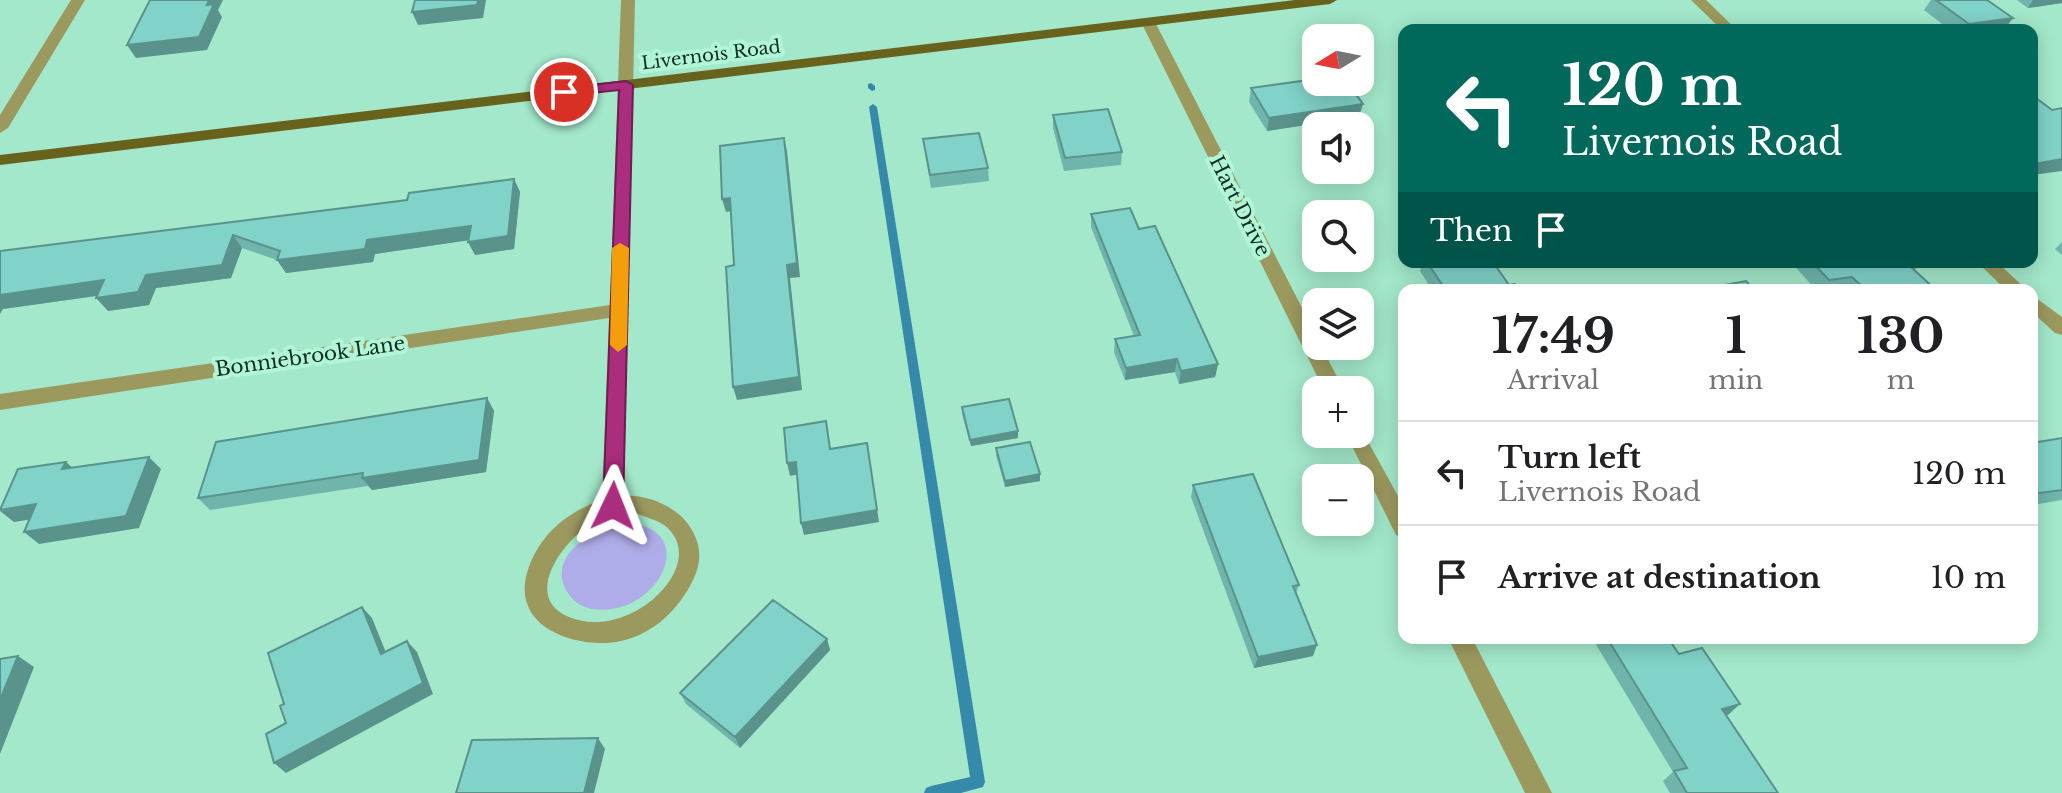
<!DOCTYPE html>
<meta charset="utf-8">
<style>
body{margin:0;font-family:"Libre Baskerville",serif;background:#f6f6f6;color:#202124;height:100vh;display:flex;flex-direction:column;font-size:30px;white-space:nowrap}
*{box-sizing:border-box;margin:0}
p{font-size:26px;color:#757577}
.icon{flex:none;width:44px;height:44px;fill:none;stroke:currentColor;stroke-width:2;stroke-linecap:round;stroke-linejoin:round}
.map{position:relative;flex:1;overflow:hidden}
.details{position:absolute;left:1398px;top:284px;width:640px;height:360px;display:flex;flex-direction:column;background:#fff;border-radius:16px;box-shadow:0 4px 20px #0003}
.details>*{flex:none}
.hud{position:absolute;left:1398px;top:24px;width:640px;height:244px;border-radius:16px;box-shadow:0 4px 20px #0003;background:#00695c;color:#fff;overflow:hidden}
.needle{width:52px;rotate:260deg}
.controls{position:absolute;left:1302px;top:24px;display:grid;gap:16px}
.controls a{display:grid;place-items:center;width:72px;height:72px;border-radius:16px;background:#fff;box-shadow:0 4px 20px #0003;font-size:40px}
.pin{position:absolute;display:grid;place-items:center;width:68px;height:68px;color:#fff;margin:-34px;border:4px solid #fff;border-radius:50%;box-shadow:0 2px 8px #0007}
.me{position:absolute;width:88px;margin:-44px;rotate:2deg;stroke-linejoin:round;filter:drop-shadow(0 0 6px #0008)}
.turn{display:flex;align-items:center;gap:28px;height:168px;padding:0 32px;font-size:36px}
.turn .icon{width:104px;height:104px;stroke-width:2.5}
.turn b{display:block;font-size:56px;line-height:68px}
.then{display:flex;align-items:center;height:76px;padding:0 32px;background:#0003;gap:16px;font-size:30px}
.eta{display:flex;justify-content:space-evenly;align-items:center;height:136px;text-align:center}
.eta b{font-size:48px;font-weight:700;line-height:56px}
ul{padding:0;list-style:none}
li{display:flex;align-items:center;gap:24px;height:104px;padding:0 32px;border-top:2px solid #e0e0e0}
li div{flex:1}
li b{display:block;font-size:30px}
li em{font-style:normal}
.map>svg:first-child{display:block}
.green{fill:#afade9}
.lines{fill:none;stroke-linecap:round;stroke-linejoin:round}
.stream{fill:#368aa9;fill-rule:evenodd}
.minor{fill:#9c995f;fill-rule:evenodd}
.major{fill:#67631d;fill-rule:evenodd}
.wall{fill:#6fb5ac}
.shaded-wall{fill:#5a938c}
.building{fill:#81d2c8;stroke:#5a938c;stroke-width:2}
.route{fill:#ab2d7e;stroke:#6f1d52;stroke-width:2}
.slow{fill:#f59e0b}
.labels{text-anchor:middle;stroke-width:8;stroke-linejoin:round;paint-order:stroke}
.far-street-label{font-size:18px;fill:#112d22;stroke:#b0f6d7}
.street-label{font-size:20px;fill:#112d22;stroke:#b0f6d7}
</style>
<div class="map">
<svg width="2062" height="793" viewBox="0 0 2062 793">
<rect width="100%" height="100%" fill="#a3e8ca"/>
<path class="green" d="M621,522C706,525 658,619 593,609C583,608 574,602 568,593C545,557 592,529 621,522Z"/>
<g class="lines">
<path class="stream" d="M871,83L875,86V90L872,91L868,88V84Z
M873,104L877,107L985,782L983,787L961,793H924L926,788L931,786L970,777L869,107Z"/>
<path class="minor" d="M71,0H85L8,128L0,133V115Z
M621,0H635L624,496C646,494 675,506 688,524C701,542 703,560 693,580C679,609 654,634 621,641C579,650 511,629 527,573C538,536 566,512 602,500L609,318L0,410V394L610,305ZM636,513C644,517 657,520 664,525C713,562 631,643 569,617C520,597 565,538 594,522C606,515 622,514 636,513Z
M1691,0H1706L1737,30H1722Z
M1148,18L1155,22L1316,335V346H1321L1344,390H1324L1141,22Z
M1977,262H1997L2027,290H2006Z
M2032,295L2062,317V335L2055,333L2032,312Z
M1360,427L1404,507V537L1396,535L1346,434H1360Z
M1448,638H1472L1552,793H1525Z"/>
<path class="major" d="M1295,0H1337L1330,4L0,165V155Z"/>
</g>
<path class="wall" d="M1931,0H1987L2004,30H1950L1924,10Z
M2017,0H2062V3L2028,8Z
M1251,88L1359,117L1267,131L1249,102Z
M1053,115L1122,152L1121,165L1064,171L1053,128Z
M923,139L988,168L989,181L931,188Z
M514,179L520,192L514,249L475,255L468,240L375,254L373,262L286,273L277,260L242,248L231,278L156,288L149,305L108,311L97,296L3,309L0,251L407,200Z
M1091,214L1139,229L1218,364L1215,377L1179,384L1175,372L1125,380L1114,352L1115,339L1134,336L1091,227Z
M2062,242V255L2055,249Z
M1423,262H1493L1509,285L1519,290H1432L1420,271Z
M1791,262H1912L1917,267L1915,270L1936,290H1816Z
M487,398L494,411L486,472L372,490L368,486L210,510L198,498Z
M962,407L1018,431V438L971,446L962,414Z
M2062,438V500L2032,505V443Z
M996,448L1040,474V481L1005,487L996,455Z
M1193,485L1299,585L1296,593L1313,656L1254,668L1191,497Z
M1592,638H1668L1679,654L1728,715H1726L1778,793H1670L1663,781L1673,772Z
M827,639L830,650L740,748L686,704L680,693Z"/>
<path class="shaded-wall" d="M209,0H223L218,10L222,17L207,50L136,58L127,45L207,5Z
M478,0H486L483,18L418,25L412,12Z
M2033,0H2062V3L2028,8Z
M2013,18L2004,30H1965L1969,24Z
M1363,104L1359,117L1267,131L1269,118Z
M784,138L787,151L800,277L790,278L802,390L737,400L733,387Z
M2062,159V171L2032,175V166L2034,164Z
M514,179L520,192L514,249L475,255L468,242Z
M730,198L733,211L726,212L722,199Z
M471,226L477,239L375,254L373,262L286,273L277,260L367,240Z
M233,235L242,248L231,278L156,288L149,305L108,311L96,298Z
M104,280L116,293L3,309L0,314V295Z
M1177,359L1175,372L1125,380L1126,368Z
M1218,364L1215,377L1179,384L1181,371Z
M487,398L494,411L486,472L372,490L362,478Z
M1018,431V438L971,446L970,440Z
M869,455L879,522L804,535L801,523Z
M149,457L161,469L139,528L39,544L24,532Z
M66,462L79,474L62,469Z
M796,462L799,474L790,476L787,463Z
M1040,474V481L1005,487V481Z
M36,504L51,516L14,522L0,511Z
M362,607L372,618L391,665L381,654Z
M827,639L830,650L740,748L735,737Z
M407,641L417,652L433,694L286,773L274,763Z
M1317,645L1313,656L1254,668L1258,657Z
M18,656L34,667L0,754V700Z
M1740,704L1728,715L1710,719L1722,709Z
M598,738L605,749L594,793H584Z"/>
<path class="building" d="M150,0H209L207,5L214,4L199,37L127,45Z
M415,0H478L477,5L412,12Z
M1936,0H1987L2013,18L1969,24Z
M1316,79V82H1347L1363,104L1269,118L1251,88Z
M2032,98H2036L2052,110L2062,108V159L2034,164L2032,162Z
M1108,109L1122,152L1065,158L1053,115Z
M979,133L988,168L930,175L923,139Z
M784,138L797,263L787,265L799,377L733,387L726,267L734,265L730,198L722,199L720,146Z
M514,179L508,236L468,242L471,226L367,240L365,249L277,260L280,251L233,235L222,265L146,275L138,292L96,298L104,280L0,295V251L407,200L409,193Z
M1130,208L1139,229L1155,226L1218,364L1181,371L1177,359L1126,368L1115,339L1140,335L1091,214Z
M1427,262H1493L1509,285L1515,284L1519,290H1451L1448,285L1443,286Z
M1812,262H1912L1917,267L1912,268L1936,290H1866L1852,277L1829,280Z
M1746,281L1754,290H1697Z
M487,398L479,460L362,478L363,473L198,498L216,442Z
M1009,399L1018,431L970,440L962,407Z
M826,421L830,449L867,443L877,510L801,523L796,462L787,463L784,428Z
M2062,438V490L2032,494V443Z
M1030,442L1040,474L1005,481L996,448Z
M149,457L126,516L24,532L36,504L0,510L18,469L66,462L62,469Z
M1253,474L1299,585L1293,586L1317,645L1258,657L1193,485Z
M773,600L827,639L735,737L680,693Z
M362,607L381,654L407,641L423,683L274,763L266,734L286,723L280,706L284,704L268,653Z
M1607,638H1668L1679,654L1702,648L1740,704L1722,709L1778,793H1687L1674,771L1687,768Z
M18,656L0,700V659Z
M598,738L584,793H456L472,740Z"/>
<path class="route" d="M626,81L633,85L623,506L620,512H606L603,506L619,90L564,96L557,92L564,88Z"/>
<path class="slow" d="M620,243L629,248L627,345L618,352L610,345L612,248Z"/>
<g class="labels">
<g class="far-street-label">
<text transform="translate(711 55) rotate(-7)" y="6">Livernois Road</text>
</g>
<g class="street-label">
<text transform="translate(1240 206) rotate(63)" y="7">Hart Drive</text>
<text transform="translate(310 356) rotate(-8)" y="7">Bonniebrook Lane</text>
</g>
</g>
</svg>
<div class="controls">
<a><svg class="needle" viewBox="-14 -14 28 28"><path d="M0-13l5 13h-10z" fill="#e53935"/><path d="M0 13l5-13h-10z" fill="#757577"/></svg></a>
<a><svg class="icon" aria-label="sound" viewBox="0 0 24 24"><path d="M4 9h4l5-4v14l-5-4H4zM17 9q2 3 0 6"/></svg></a>
<a><svg class="icon" aria-label="search" viewBox="0 0 24 24"><circle cx="10" cy="10" r="6"/><path d="M15 15l6 6"/></svg></a>
<a><svg class="icon" aria-label="layers" viewBox="0 0 24 24"><path d="M12 4l9 5-9 5-9-5zM3 14l9 5 9-5"/></svg></a>
<a>+</a>
<a>−</a>
</div>
<div class="pin" style="left:564px;top:92px;background:#d93025"><svg class="icon" aria-label="arrive" viewBox="0 0 24 24"><path d="M6 21V4h12l-3 4 3 4H6"/></svg></div>
<svg class="me" style="left:613px;top:506px" viewBox="-20 -20 40 40"><path d="M0-17L14 15 0 8-14 15z" fill="#ab2d7e" stroke="#fff" stroke-width="4"/></svg>
<div class="hud">
<div class="turn"><svg class="icon" aria-label="left" viewBox="0 0 24 24"><path d="M17 20v-9H6M10 6l-5 5 5 5"/></svg><div><b>120 m</b>Livernois Road</div></div>
<div class="then">Then<svg class="icon" aria-label="arrive" viewBox="0 0 24 24"><path d="M6 21V4h12l-3 4 3 4H6"/></svg></div>
</div>
<section class="details">
<div class="eta">
<div><b>17:49</b><p>Arrival</p></div>
<div><b>1</b><p>min</p></div>
<div><b>130</b><p>m</p></div>
</div>
<ul>
<li><svg class="icon" aria-label="left" viewBox="0 0 24 24"><path d="M17 20v-9H6M10 6l-5 5 5 5"/></svg><div><b>Turn left</b><p>Livernois Road</p></div><em>120 m</em></li>
<li><svg class="icon" aria-label="arrive" viewBox="0 0 24 24"><path d="M6 21V4h12l-3 4 3 4H6"/></svg><div><b>Arrive at destination</b></div><em>10 m</em></li>
</ul>
</section>
</div>
